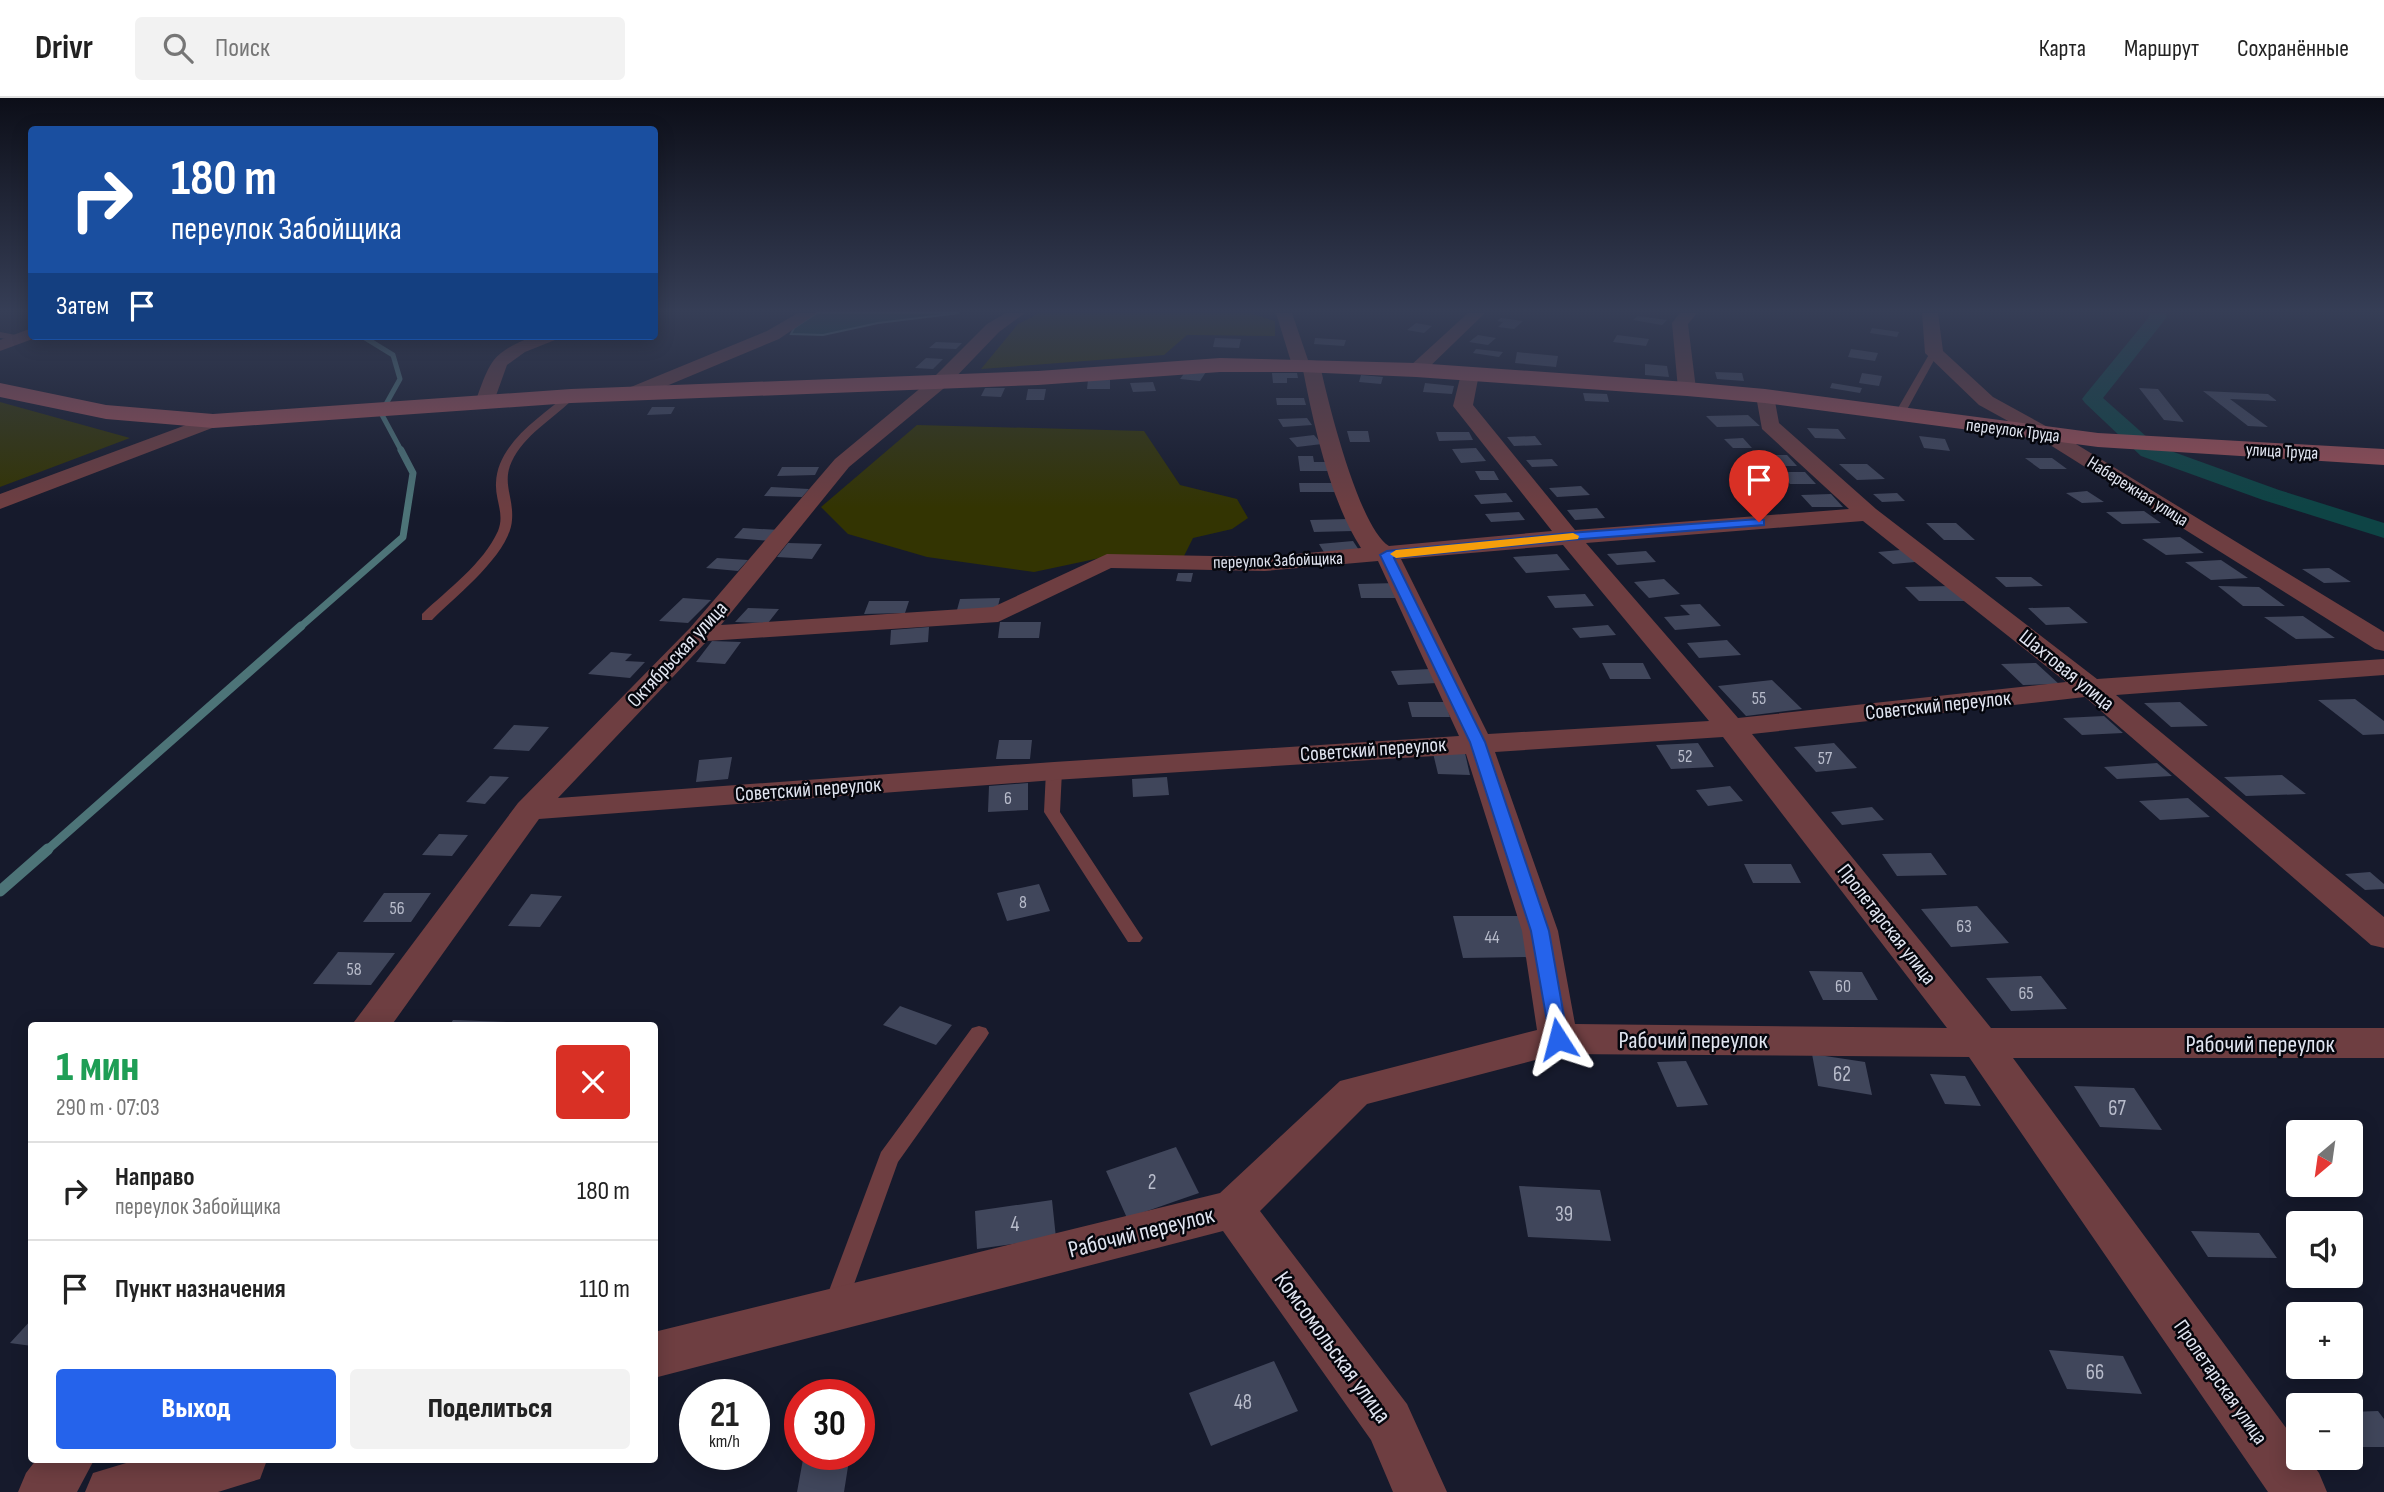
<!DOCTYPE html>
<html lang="ru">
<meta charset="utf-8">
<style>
body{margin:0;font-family:"Sofia Sans Condensed",sans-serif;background:#f2f2f2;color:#222;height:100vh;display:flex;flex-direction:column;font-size:26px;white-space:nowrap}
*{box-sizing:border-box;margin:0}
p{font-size:23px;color:#767676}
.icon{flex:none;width:38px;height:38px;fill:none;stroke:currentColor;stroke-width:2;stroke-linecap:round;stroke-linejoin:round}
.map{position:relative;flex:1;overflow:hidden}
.details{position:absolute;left:28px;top:924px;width:630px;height:441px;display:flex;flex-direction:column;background:#fff;border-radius:7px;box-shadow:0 4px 18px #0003}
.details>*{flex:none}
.guide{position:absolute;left:28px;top:28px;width:630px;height:214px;border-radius:7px;box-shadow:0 4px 18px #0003;background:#1a4fa0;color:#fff;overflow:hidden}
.needle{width:46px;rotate:209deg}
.buttons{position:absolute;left:2286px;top:1022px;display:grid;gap:14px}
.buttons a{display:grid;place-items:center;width:77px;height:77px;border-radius:7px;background:#fff;box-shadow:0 4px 18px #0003;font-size:35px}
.speed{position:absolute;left:679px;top:1281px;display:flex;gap:14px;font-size:35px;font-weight:700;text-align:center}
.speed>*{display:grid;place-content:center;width:91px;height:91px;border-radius:50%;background:#fff;box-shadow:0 4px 18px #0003;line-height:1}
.speed small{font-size:18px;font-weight:400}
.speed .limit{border:10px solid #d22;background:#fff;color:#111}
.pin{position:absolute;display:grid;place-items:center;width:60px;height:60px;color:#fff;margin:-72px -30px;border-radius:50% 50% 50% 0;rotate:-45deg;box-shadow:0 0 7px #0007}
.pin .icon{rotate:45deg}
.me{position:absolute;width:77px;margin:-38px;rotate:351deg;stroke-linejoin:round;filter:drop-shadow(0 0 5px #0008)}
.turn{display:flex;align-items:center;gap:24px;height:147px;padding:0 28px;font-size:32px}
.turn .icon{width:91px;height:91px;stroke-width:2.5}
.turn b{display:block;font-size:49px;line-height:60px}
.then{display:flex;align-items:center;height:66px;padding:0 28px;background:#0003;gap:14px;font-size:26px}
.round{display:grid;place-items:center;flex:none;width:74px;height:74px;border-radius:7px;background:#f2f2f2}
.overview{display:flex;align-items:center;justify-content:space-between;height:119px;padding:0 28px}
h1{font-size:42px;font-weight:800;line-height:52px;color:#1e9e55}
.button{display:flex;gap:14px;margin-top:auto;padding:14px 28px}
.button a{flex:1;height:80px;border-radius:7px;background:#2563eb;color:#fff;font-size:28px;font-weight:800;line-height:80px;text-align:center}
.button a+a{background:#f2f2f2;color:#222}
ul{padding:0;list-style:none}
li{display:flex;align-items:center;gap:21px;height:98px;padding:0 28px;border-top:2px solid #e0e0e0}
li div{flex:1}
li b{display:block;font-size:26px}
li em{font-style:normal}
header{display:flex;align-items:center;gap:42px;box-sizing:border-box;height:98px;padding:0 35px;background:#fff;border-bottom:2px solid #e0e0e0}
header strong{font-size:33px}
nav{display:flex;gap:38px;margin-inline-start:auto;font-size:24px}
.search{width:490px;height:63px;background:#f2f2f2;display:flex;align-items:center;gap:18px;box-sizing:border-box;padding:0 24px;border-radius:7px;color:#767676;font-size:26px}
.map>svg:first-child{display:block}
.green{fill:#333402}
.water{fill:#0e4445;stroke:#4d7478;stroke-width:2}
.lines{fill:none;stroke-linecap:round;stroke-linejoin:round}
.stream-far3{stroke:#4d7478;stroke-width:5}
.stream-far2{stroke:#4d7478;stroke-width:7}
.stream-far1{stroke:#4d7478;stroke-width:9}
.stream{stroke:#4d7478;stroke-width:11}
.canal{fill:#0e4445;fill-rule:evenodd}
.building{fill:#40465b}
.lane{fill:#6e3e41;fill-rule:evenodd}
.street{fill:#6e3e41;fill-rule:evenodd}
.secondary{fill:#9b4f56;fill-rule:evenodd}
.route{fill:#2563eb;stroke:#184099;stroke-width:2}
.slow{fill:#f59e0b}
.labels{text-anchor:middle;stroke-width:5;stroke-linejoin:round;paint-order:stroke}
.far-street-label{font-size:18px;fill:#e0e4f0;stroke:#05060d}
.number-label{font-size:18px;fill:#b8bccb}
.street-label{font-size:21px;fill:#e0e4f0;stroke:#05060d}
.near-number-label{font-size:21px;fill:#b8bccb}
.near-street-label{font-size:24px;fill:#e0e4f0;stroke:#05060d}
</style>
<header>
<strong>Drivr</strong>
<div class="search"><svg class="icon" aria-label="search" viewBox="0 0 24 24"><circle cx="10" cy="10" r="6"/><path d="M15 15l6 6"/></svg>Поиск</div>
<nav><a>Карта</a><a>Маршрут</a><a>Сохранённые</a></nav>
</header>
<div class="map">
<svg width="2384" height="1394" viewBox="0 0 2384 1394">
<rect width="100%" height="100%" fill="#161a2c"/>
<path class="green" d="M1040,215H1250L1275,223V238L1187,237L1164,257L981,271L1018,226Z
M0,304L130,340L0,389Z
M917,327L1144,333L1180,387L1237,401L1248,420L1232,431L1193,440L1184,458L1100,460L1034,474L927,459L848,436L821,409Z"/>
<path class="water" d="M817,215H959L878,225L823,237L791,236L794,230Z"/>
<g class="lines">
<path class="stream-far3" d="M362,238L393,257L400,281L381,315L402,354"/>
<path class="stream-far2" d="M299,530L403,439L413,375L401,352"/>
<path class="stream-far1" d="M46,753L301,528"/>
<path class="stream" d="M0,793L48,751"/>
<path class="canal" d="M2149,215H2165L2167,219L2103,300L2157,348L2279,392L2384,425V440L2263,402L2141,358L2085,305L2082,301L2085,297L2149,219Z"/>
</g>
<path class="building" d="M1638,218L1667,222L1662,227L1633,222Z
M1501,220L1523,223L1514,231L1498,229L1503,224L1497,223Z
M1416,225L1432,228L1424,235L1407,232Z
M1872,230L1899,234L1897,239L1870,235Z
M1478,237L1496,240L1488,247L1469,244Z
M1617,237L1649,241L1646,248L1613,244Z
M1215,240L1241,241L1239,250L1213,249Z
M1315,240L1346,242L1344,248L1314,246Z
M936,244L962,245L956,251L929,250Z
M1476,251L1503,254L1499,259L1473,255Z
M1851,251L1878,255L1875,263L1848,259Z
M1517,254L1558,258L1556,269L1515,265Z
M926,260L943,261L933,271L915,270Z
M1645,266L1667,268L1669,279L1645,277Z
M1186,273L1206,274L1200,283L1180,281Z
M1715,274L1742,275L1744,283L1717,281Z
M1272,275H1297L1298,280H1287V285H1273Z
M1862,275L1882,278L1879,288L1859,285Z
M1361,277L1383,279L1381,286L1359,284Z
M1088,282H1110V291H1087Z
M1153,284L1156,293L1133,294L1130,285Z
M1425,285L1454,288L1452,296L1423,294Z
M1832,285L1862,290L1860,295L1830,290Z
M985,290H1005L1001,299L981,298Z
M2139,290L2158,291L2184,324L2164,322Z
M1028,291H1046L1044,302H1026Z
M2203,293L2268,296L2277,303L2230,301L2268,329L2248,328Z
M1583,295L1607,296L1609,304L1585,303Z
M1276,300H1304L1306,307H1277Z
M652,309H675L671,316L647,317Z
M1748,317L1760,328L1717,329L1706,318Z
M1307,320L1312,327L1283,329L1278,321Z
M1807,330L1838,331L1846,341L1815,340Z
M1347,333H1368L1370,344H1350Z
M1436,334H1469L1473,342L1439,343Z
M1314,337L1322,346L1297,349L1289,340Z
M1535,338L1542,347L1514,348L1507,339Z
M1919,338L1945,341L1950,353L1924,350Z
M1743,340L1752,350H1733L1724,341Z
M1476,350L1486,363L1461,365L1452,351Z
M1760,357H1787L1797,368H1769Z
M1298,358H1313L1314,364H1327L1329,373H1300Z
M2025,360H2052L2067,371H2040Z
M1552,361L1558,368L1532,369L1526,362Z
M1839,366H1867L1885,381L1857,382Z
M782,369H819L815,377L777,378Z
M1475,373H1494L1499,382H1480Z
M1779,374H1805L1816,386H1790Z
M1299,385H1333L1335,394H1300Z
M1581,388L1590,397L1557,399L1549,390Z
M771,389L809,391L802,399L764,398Z
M2087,393L2104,404L2082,405L2066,395Z
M1506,395L1513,404L1481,406L1474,397Z
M1897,395L1905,403L1882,404L1873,396Z
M1831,396L1843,409H1812L1801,397Z
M1597,410L1605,420L1575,422L1567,412Z
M2144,413L2161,425L2122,426L2106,414Z
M1519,414L1525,422L1491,424L1485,416Z
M1349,421L1353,433L1314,434L1310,422Z
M1926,425H1956L1975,442H1944Z
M743,430L780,432L770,443L734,440Z
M2180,439L2204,455L2166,457L2142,441Z
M1353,443L1359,452L1325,456L1319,446Z
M788,445L822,446L812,461L777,459Z
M1911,451L1926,463L1893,466L1878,454Z
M1646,453L1656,464L1617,467L1607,456Z
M1557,456L1570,472L1526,475L1513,459Z
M717,460L748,462L738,473L706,470Z
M2221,462L2248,480L2211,482L2185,464Z
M2329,470L2351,484L2324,485L2302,471Z
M1178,475H1193L1191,484L1176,483Z
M1995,479H2031L2043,488L2006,489Z
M1664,481L1680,496L1649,500L1634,484Z
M1397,485L1402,500H1361L1358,486Z
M1951,488L1966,503H1919L1905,489Z
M2218,488L2259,489L2285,508H2243Z
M1585,496L1594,508L1555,510L1547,498Z
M683,500L711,502L688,525L659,523Z
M1000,500L997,512H957L960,501Z
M869,503H909L905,515L864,516Z
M1700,506L1721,528L1675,532L1664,519L1690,517L1680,507Z
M2069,509L2088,525L2046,527L2028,510Z
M748,510L779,511L768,525L735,524Z
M2303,518L2335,540L2296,541L2264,519Z
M1000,524H1041L1039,540H998Z
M1608,527L1616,537L1580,540L1572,530Z
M929,529L928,544L890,547L891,532Z
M1727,542L1741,557L1699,560L1687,545Z
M712,543L741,544L725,566L696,564Z
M611,554L632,556L625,563L645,564L630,580L588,576Z
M1602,565H1643L1651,581H1610Z
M2036,565L2059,586L2023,587L2001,566Z
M1430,571L1437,585L1398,587L1391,573Z
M1772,582L1802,611L1746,618L1718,588Z
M2355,601L2384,623V636L2363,637L2318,602Z
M1408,604H1445L1450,619H1412Z
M2180,604L2208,628L2171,629L2144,605Z
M2104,618L2123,635L2082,637L2063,620Z
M514,627L549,629L529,653L493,651Z
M999,642H1032L1030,661H996Z
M1698,645L1714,669L1671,671L1656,647Z
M1834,645L1857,670L1816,674L1794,649Z
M1433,655H1465L1470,677L1438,676Z
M732,659L728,681L696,684L699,662Z
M2157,665L2172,678L2117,681L2104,669Z
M2282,677L2306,696L2246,698L2224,679Z
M490,678L509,679L485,706L466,704Z
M1167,679L1169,697L1133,699L1132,681Z
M1028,685V712L988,714L989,688Z
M1730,688L1743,703L1708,708L1696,692Z
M2188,700L2210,719L2160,722L2139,703Z
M1872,709L1884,722L1842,727L1831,714Z
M439,736L468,737L452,758L422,757Z
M1931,755L1947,777L1897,778L1882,756Z
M1744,766H1791L1801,785H1753Z
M2370,774L2384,786V791L2365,792L2345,776Z
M1039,786L1050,813L1007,823L997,795Z
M384,795H431L411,824H363Z
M531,796L562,798L540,829L508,828Z
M1977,808L2009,845L1951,849L1921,811Z
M1453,818H1520L1533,859L1463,860Z
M338,854L395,855L371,887L313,886Z
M1809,873L1862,874L1878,902H1823Z
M2041,878L2067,911L2011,913L1986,880Z
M900,908L952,927L936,947L883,927Z
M453,922L507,924L505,928H449Z
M1812,956L1865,964L1872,997L1818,988Z
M1686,963L1708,1007L1677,1009L1657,964Z
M1930,976L1965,978L1981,1008L1945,1006Z
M2074,988L2134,990L2162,1032L2100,1029Z
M1176,1049L1199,1095L1127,1120L1106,1073Z
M1519,1088L1600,1092L1611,1143L1528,1139Z
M1052,1102L1056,1140L977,1151L975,1113Z
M2191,1133L2259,1135L2277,1160L2208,1159Z
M32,1221V1248L10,1245Z
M2049,1252L2123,1258L2142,1296L2067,1291Z
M1274,1263L1298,1313L1211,1348L1189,1295Z
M2378,1313L2384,1321V1349H2350V1314Z
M804,1356H850L844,1394H797Z"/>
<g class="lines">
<path class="lane" d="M0,234L21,238L22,240L18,243L0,240Z
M1931,253L1938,255L1904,317L1896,319L1894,317Z
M568,296L576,298C556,319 529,333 514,359C500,384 514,397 512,422C510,456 455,499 432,522H422V516C448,491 483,466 498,433C505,416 495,402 496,385C497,346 540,319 568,296Z
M1054,668L1062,673L1060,714L1140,836L1143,840L1140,844H1128L1044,714L1046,673Z
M979,928L986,930L989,935L986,940L898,1064L844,1214L836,1217L828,1214L824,1206L881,1054L972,930Z"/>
<path class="street" d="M798,215H817L779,241L640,299L633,301L624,295L626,291L767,233Z
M1006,215H1025L999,234L949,286L849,369L721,527L993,509L1107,456L1265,459L1361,450C1330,402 1314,328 1303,272L1295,271L1292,267L1276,215H1292L1308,262L1317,263L1320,267C1328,304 1359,430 1389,448L1552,433L1453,308L1461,276L1470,271L1479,276L1473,307L1575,432L1849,411L1762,331L1756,298L1765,292L1774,298L1779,325L1876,411L2097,581L2384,561V577L2116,597L2384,819V850L2371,847L2085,599L1752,636L1991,930H2384V960H2013L2298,1346V1360H2308L2319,1375L2327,1394H2268L1969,959L1558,956L1367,1006L1260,1113L1407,1306L1447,1394H1393L1371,1342L1223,1133L654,1280V1234L1220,1095L1340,983L1537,932L1522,833L1466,656L1054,682L539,721L391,928H351L518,705L690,530L835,361L935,278L987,226ZM1863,423L2066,584L1738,620L1586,445ZM1563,447L1709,623L1488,636L1401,461ZM1378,463L1459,638L1054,664L558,700L707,543L998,524L1111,470L1265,473ZM1723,639L1947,930L1575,926L1558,833L1495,654Z
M1468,215H1485L1422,276H1410L1407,272L1410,268Z
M1680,215H1697L1688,226L1696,291L1687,297L1678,291L1672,225Z
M1922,215H1938L1943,253L1993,299L2053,332L2384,534V553L2375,551L2039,340L1979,307L1925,255Z
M32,230V238L38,239L0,253V242Z
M534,238H558L555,242L525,254L507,267L493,306H479L476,302C491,261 492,255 534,238Z
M213,317L223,323L220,327L0,411V396Z
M36,1362H94L77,1394H18L26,1375Z
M136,1362H267L260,1381L218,1394H85L93,1375Z"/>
<path class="secondary" d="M1220,260L1416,265L1687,284L1765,291L2098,335L2384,351V367L2098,349L1765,305L1687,298L1416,279L1301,274H1220L1038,287L571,305L213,330L106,321L0,299V285L106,307L213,316L571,291L1038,273Z"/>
</g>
<linearGradient id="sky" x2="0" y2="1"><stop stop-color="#0c0e18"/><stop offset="0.52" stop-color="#363e56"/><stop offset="1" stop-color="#363e56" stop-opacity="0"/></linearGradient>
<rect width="2384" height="410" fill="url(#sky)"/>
<path class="route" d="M1759,421L1764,422V427L1569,442L1394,460L1485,644L1549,833L1568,941L1565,946L1558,948L1551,946L1531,833L1470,644L1380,457L1387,453L1569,435Z"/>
<path class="slow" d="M1573,435L1579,438L1578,441L1396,460L1390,456L1396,452Z"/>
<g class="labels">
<g class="far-street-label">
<text transform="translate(2013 332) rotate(7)" y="6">переулок Труда</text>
<text transform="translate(2282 353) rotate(3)" y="6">улица Труда</text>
<text transform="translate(2138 393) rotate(32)" y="6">Набережная улица</text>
<text transform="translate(1278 462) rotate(-2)" y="6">переулок Забойщика</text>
</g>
<g class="number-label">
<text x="1759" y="606">55</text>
<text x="1685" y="664">52</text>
<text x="1825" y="666">57</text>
<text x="1008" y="706">6</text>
<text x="1023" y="810">8</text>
<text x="397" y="816">56</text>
<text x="1964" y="834">63</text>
<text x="1492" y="845">44</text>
<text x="354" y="877">58</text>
<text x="1843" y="894">60</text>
<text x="2026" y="901">65</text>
</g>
<g class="street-label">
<text transform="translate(677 556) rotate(-47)" y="7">Октябрьская улица</text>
<text transform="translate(2067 572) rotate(39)" y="7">Шахтовая улица</text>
<text transform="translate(1938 607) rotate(-6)" y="7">Советский переулок</text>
<text transform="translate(1373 651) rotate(-4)" y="7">Советский переулок</text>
<text transform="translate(808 691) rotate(-4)" y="7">Советский переулок</text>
<text transform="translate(1887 826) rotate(52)" y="7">Пролетарская улица</text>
<text transform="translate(2221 1284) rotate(55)" y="7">Пролетарская улица</text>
</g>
<g class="near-number-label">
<text x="1842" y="983">62</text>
<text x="2117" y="1017">67</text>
<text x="1152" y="1091">2</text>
<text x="1564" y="1123">39</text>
<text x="1015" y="1133">4</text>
<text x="2095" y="1281">66</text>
<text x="1243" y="1311">48</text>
</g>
<g class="near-street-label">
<text x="1693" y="950">Рабочий переулок</text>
<text x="2260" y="954">Рабочий переулок</text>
<text transform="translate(1141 1134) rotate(-14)" y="8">Рабочий переулок</text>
<text transform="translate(1333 1249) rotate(54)" y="8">Комсомольская улица</text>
</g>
</g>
</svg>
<div class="buttons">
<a><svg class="needle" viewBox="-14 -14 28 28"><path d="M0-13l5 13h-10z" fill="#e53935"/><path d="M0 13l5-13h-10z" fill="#767676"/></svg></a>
<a><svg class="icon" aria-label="sound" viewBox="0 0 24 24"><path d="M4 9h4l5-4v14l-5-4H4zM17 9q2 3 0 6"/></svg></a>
<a>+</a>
<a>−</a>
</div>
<div class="speed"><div>21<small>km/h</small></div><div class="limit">30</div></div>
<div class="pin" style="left:1759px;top:424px;background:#d93025"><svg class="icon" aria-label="arrive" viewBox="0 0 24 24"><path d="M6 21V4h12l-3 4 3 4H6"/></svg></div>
<svg class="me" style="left:1558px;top:941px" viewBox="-20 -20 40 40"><path d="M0-17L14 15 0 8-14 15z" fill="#2563eb" stroke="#fff" stroke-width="4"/></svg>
<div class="guide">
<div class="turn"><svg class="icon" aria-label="right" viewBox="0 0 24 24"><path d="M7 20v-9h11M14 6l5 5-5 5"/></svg><div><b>180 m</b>переулок Забойщика</div></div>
<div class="then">Затем<svg class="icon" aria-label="arrive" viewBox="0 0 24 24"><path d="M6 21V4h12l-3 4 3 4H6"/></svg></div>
</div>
<section class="details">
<div class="overview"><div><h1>1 мин</h1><p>290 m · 07:03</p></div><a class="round" style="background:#d93025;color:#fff"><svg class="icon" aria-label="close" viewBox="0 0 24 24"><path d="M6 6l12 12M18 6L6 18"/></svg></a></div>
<ul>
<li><svg class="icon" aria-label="right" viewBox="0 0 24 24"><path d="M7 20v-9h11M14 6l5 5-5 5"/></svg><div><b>Направо</b><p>переулок Забойщика</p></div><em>180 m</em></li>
<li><svg class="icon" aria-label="arrive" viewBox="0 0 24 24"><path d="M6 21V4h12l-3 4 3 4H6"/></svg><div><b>Пункт назначения</b></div><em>110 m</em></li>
</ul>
<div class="button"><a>Выход</a><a>Поделиться</a></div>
</section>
</div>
